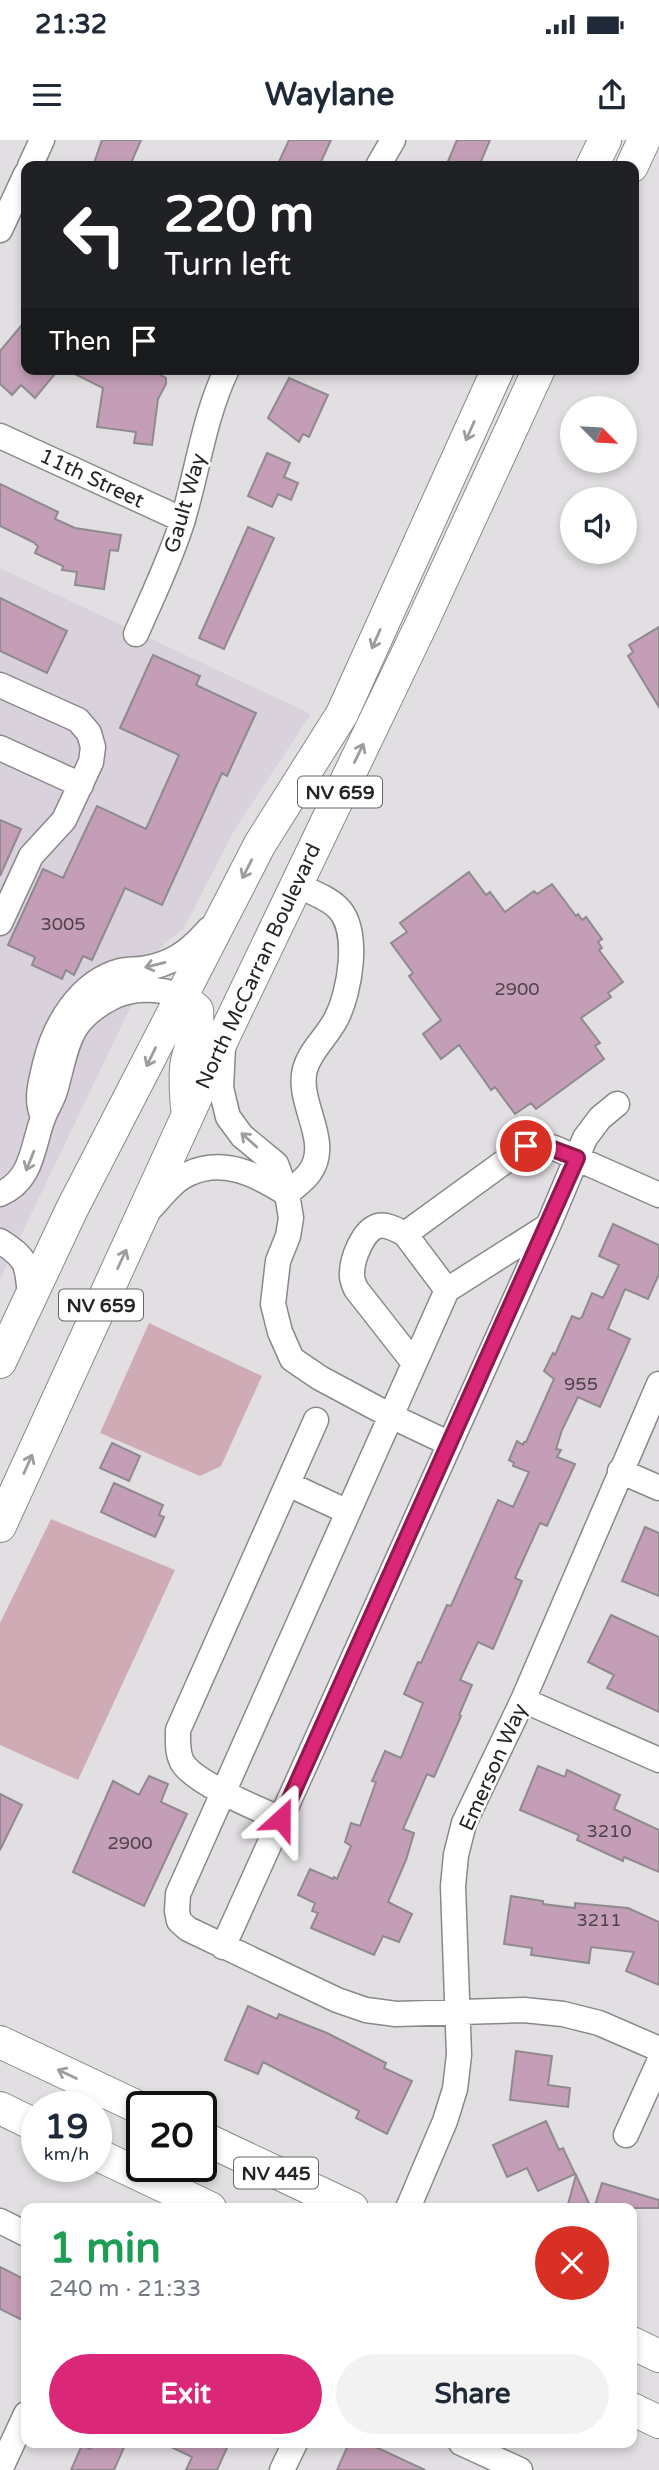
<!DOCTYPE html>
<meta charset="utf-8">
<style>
body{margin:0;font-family:"Varela Round",sans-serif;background:#f2f2f3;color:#1f2937;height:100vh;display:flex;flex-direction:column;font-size:26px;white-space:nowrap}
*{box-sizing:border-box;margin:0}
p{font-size:23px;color:#747a83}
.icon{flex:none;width:38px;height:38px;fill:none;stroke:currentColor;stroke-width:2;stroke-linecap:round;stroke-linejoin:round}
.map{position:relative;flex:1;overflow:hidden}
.details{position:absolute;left:21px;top:2063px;width:616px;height:245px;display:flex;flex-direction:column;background:#fff;border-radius:14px;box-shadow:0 4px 10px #0003}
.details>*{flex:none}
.banner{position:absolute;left:21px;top:21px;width:618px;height:214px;border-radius:14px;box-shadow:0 4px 10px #0003;background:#202124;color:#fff;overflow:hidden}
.needle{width:46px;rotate:114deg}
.buttons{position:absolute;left:560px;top:256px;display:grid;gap:14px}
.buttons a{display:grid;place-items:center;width:77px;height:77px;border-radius:50%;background:#fff;box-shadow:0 4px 10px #0003;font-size:35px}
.speed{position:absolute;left:21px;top:1951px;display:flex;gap:14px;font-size:35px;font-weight:700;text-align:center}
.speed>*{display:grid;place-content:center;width:91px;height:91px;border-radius:50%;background:#fff;box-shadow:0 4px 10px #0003;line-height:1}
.speed small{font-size:18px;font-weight:400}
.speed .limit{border:4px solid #111;border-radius:10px;background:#fff;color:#111}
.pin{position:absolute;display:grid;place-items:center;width:60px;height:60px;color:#fff;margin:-30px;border:4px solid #fff;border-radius:50%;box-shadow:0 2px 7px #0007}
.me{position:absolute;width:77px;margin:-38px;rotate:24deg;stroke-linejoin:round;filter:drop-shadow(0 0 5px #0008)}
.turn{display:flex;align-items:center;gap:24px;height:147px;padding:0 28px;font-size:32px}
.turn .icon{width:91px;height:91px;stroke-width:2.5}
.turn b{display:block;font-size:49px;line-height:60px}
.then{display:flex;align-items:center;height:66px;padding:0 28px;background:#0003;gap:14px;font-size:26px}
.round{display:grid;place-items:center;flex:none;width:74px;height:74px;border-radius:37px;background:#f2f2f3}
.head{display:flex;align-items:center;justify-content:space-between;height:119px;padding:0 28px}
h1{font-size:42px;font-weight:800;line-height:52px;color:#1e9e55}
.action{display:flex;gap:14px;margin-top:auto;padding:14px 28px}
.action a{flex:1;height:80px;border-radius:42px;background:#db2777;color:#fff;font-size:28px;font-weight:800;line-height:80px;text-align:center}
.action a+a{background:#f2f2f3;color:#1f2937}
.status{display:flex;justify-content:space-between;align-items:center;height:49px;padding:0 35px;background:#fff;direction:ltr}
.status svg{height:19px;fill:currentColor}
header{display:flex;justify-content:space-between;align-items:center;height:91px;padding:0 28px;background:#fff;font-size:32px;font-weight:800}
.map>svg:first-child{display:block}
.built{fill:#d9d1db}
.green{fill:#cfacb5}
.building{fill:#c49eb7;stroke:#8e8a8d;stroke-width:2}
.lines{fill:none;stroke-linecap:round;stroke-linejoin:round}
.minor-casing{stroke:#8b888c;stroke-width:27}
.major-casing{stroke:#8b888c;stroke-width:34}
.minor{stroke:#fff;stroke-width:24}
.major{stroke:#fff;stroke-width:32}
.oneway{stroke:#9d9d9d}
.route-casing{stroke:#8e194d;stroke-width:18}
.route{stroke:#db2777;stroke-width:12}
.labels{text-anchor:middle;stroke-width:5;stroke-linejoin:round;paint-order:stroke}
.number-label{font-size:18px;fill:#4e434a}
.shield{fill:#fff;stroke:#676667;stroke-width:2}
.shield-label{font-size:19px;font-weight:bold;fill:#262526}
.street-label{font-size:21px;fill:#262526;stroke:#fff}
</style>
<div class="status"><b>21:32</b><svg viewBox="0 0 49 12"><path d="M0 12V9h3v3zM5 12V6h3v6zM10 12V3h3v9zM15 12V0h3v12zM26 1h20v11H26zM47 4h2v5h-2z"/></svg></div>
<header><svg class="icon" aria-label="menu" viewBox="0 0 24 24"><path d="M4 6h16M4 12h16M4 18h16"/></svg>Waylane<svg class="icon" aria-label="share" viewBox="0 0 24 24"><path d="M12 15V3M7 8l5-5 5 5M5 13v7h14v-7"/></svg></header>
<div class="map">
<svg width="659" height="2330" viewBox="0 0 659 2330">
<rect width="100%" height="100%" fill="#e2dfe3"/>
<path class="built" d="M0,428L311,574L235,689L184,788L158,810L0,1139Z"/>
<path class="green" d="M149,1183L262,1236L221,1326L200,1336L100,1293Z
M51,1379L175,1430L78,1640L0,1605V1483Z"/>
<path class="building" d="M102,0H141L131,23L127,22L126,26H93Z
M289,0H331L319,26H277Z
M457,0H490L479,26H446Z
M26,180V229H59L35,258L21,245L12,255L0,244V211Z
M65,229H161L159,234L166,238V244L158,259L152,305L134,303L136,292L97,287L103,248Z
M289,238L328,255L309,297L303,294L299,302L268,278Z
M267,313L290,323L284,337L298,343L291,360L278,354L272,367L248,356Z
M0,344L58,372L55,379L75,388L121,395L118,411L110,410L104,449L75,445L77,432L62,430L63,426L35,413L38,406L35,404V403L0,386Z
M248,387L274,398L224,509L199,498Z
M0,458L67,491L47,533L0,511Z
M659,487V567L628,516L633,512L629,505Z
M153,515L200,536L196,545L256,573L227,636L222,633L162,765L125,748L92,820L83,816L74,835L66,830L62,839L32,825L35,817L8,805L43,729L63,738L97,666L146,689L179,615L120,588Z
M0,680L21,689L0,736Z
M469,732L486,755L490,752L505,772L534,751L537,754L552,744L576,776L578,774L582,780L586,777L602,799L598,802L602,808L599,810L623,842L608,853L611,857L581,878L600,903L595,906L604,919L536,969L531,963L515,974L495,947L491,950L484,940L459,905L441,919L423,894L441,880L409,836L413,833L391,803L407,792L400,783Z
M613,1084L659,1105V1134L648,1159L625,1149L608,1189L630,1199L600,1267L578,1257L562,1290L556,1309L561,1310L557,1317L575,1324L547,1386L540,1383L515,1438L522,1441L493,1509L478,1502L460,1540L472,1545L459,1575L461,1576L434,1637L427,1634L403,1689L414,1693L406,1720L388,1762L412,1774L399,1802L383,1796L374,1815L311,1788L318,1773L312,1771L315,1763L298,1755L310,1729L333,1739L334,1737L337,1739L351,1706L345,1702L351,1683L360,1686L376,1642L372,1641L385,1611L401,1618L423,1563L404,1554L418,1522L421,1523L447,1465L451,1466L498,1360L513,1367L529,1332L513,1326L514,1323L509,1320L517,1301L523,1305L524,1302H526L554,1239L544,1231L553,1213L555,1215L572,1176L579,1179L582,1177L592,1153L603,1158L619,1125L599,1116Z
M112,1303L140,1316L129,1341L100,1328Z
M114,1343L163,1365L159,1375L164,1377L155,1397L101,1372Z
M645,1387L659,1393V1456L622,1441Z
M611,1475L659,1497V1572L607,1548L614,1535L588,1522Z
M538,1626L565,1637L567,1630L620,1655L614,1669L659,1690V1732L624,1717L623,1721L577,1700L579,1695L520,1670Z
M149,1636L168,1644L161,1662L187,1674L144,1766L73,1732L113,1641L139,1655Z
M0,1654L22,1665L0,1710Z
M511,1756L543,1761V1764L575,1768V1763L628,1768L659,1782V1845L626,1831L634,1812L591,1807L589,1823L531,1815L532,1808L504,1804Z
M248,1866L277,1879L279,1874L327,1893L386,1923L384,1928L412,1941L387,1994L356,1978L359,1971L263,1922L258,1934L225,1920Z
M516,1911L552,1916L548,1945L570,1948L568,1967L510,1960Z
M546,1981L559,2010L563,2008L575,2034L538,2051L527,2028L507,2037L493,2005Z
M576,2035L591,2068H567Z
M602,2043L659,2060V2068H594Z
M0,2127L26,2140V2182L0,2169Z
M93,2303H126L114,2330H71L82,2305L90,2309Z
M163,2303H216L227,2308L217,2330H186L192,2317Z
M349,2303H367L425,2330H337Z"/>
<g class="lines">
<defs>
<path id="minor" d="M30,26L42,0
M378,26L393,0
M0,90L26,34
M0,296L183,380
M136,494C152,457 171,419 183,379C198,329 204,277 227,229
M0,545L78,580L89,593L93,607L91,622L64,680L31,716L0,783
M0,608L81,645
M223,907L221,948L228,977L242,996L276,1024L287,1054L291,1078L288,1096L278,1121L273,1164L280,1192L292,1219L320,1238L391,1276L450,1304
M617,964L600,978L585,998L548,1086L447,1150L405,1094L526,1006C531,1006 538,1004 542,1005C554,1006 568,1014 578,1019C605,1031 632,1043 659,1055
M43,977C35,959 41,942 45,924C54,886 79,842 120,831C130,829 142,830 152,827C178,821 193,807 209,789
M0,1054C33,1040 32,1007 43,978C46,970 51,962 54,954C61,933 64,906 76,887C85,874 99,864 113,857C134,847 160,848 181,856
M287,1054C294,1047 304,1041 310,1032C332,1001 296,963 305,929C311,909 327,897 336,879C350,853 361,789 337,767C327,757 308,751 295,744
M151,1068C162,1056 173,1041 188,1034C224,1017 257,1035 287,1054
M405,1094C397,1090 387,1084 378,1086C363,1090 352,1119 352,1133C351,1139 354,1144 356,1149L414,1223
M0,1101C28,1119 27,1124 30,1156
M447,1150L178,1754L177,1771L179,1781L188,1789L337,1860L366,1870L396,1874L524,1870L563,1874L599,1883L659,1909
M620,1331L659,1348
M288,1344L348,1372
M523,1560L659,1620
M281,1679C258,1669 194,1643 182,1622C177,1612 178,1601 178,1590L316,1280
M223,1807L548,1086
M626,1995L659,1922
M408,2068L445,1981L455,1949L459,1915L453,1746L456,1715L464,1683L523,1560L659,1244
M0,2081L26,2094
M461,2303L520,2330
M0,2330L26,2274
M282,2330L295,2303"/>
<path id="major" d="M592,26L605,0
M632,26L644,0
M181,856L197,870C199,893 192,900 187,921C184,937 186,952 187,968
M0,1222L72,1069L260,704L342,574L498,229
M0,1386L224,896L422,483L539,229
M0,1902L142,1969
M0,1968L37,1986
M201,1997L352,2068
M96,2014L210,2068
M632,2203L659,2216
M632,2269L659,2282"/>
</defs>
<use href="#minor" class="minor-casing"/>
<use href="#major" class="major-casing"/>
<use href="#minor" class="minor"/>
<use href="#major" class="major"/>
</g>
<defs><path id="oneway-shaft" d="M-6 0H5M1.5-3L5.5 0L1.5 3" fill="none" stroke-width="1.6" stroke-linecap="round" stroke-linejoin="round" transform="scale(1.75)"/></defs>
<g class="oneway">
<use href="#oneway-shaft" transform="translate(470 291) rotate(114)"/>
<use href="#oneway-shaft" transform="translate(376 499) rotate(114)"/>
<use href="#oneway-shaft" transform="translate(359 613) rotate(-64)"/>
<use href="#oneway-shaft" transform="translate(247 729) rotate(117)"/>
<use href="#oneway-shaft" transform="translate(155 825) rotate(166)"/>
<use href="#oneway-shaft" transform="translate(151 917) rotate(116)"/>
<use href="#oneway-shaft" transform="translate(249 1000) rotate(-138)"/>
<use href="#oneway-shaft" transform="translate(30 1021) rotate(112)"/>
<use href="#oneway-shaft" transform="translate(122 1119) rotate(-65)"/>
<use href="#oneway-shaft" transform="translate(28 1324) rotate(-66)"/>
<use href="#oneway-shaft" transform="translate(67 1934) rotate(-155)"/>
</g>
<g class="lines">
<defs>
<path id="route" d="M281,1679L577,1018L542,1005L526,1006"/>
</defs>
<use href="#route" class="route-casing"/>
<use href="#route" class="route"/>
</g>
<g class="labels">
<g class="number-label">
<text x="63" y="790">3005</text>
<text x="517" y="855">2900</text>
<text x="581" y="1250">955</text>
<text x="609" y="1697">3210</text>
<text x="130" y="1709">2900</text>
<text x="599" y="1786">3211</text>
</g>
<g class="shield">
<rect x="298" y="636.5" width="84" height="31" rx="5"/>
<rect x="59" y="1149.5" width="84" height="31" rx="5"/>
<rect x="234" y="2017.5" width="84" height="31" rx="5"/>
</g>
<g class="shield-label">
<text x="340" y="659">NV 659</text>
<text x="101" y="1172">NV 659</text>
<text x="276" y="2040">NV 445</text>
</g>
<g class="street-label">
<text transform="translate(92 338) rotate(25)" y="7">11th Street</text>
<text transform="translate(185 363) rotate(-74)" y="7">Gault Way</text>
<text transform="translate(258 826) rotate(-65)" y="7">North McCarran Boulevard</text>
<text transform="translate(493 1627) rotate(-66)" y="7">Emerson Way</text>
</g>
</g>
</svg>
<div class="buttons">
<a><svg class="needle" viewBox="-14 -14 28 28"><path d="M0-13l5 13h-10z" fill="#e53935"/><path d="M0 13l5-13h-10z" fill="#747a83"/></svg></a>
<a><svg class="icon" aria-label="sound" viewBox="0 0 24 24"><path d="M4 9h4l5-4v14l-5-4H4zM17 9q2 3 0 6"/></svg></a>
</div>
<div class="speed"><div>19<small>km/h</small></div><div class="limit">20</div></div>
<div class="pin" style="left:526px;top:1006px;background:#d93025"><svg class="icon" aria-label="arrive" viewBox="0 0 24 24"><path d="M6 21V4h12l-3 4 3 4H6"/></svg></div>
<svg class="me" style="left:281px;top:1679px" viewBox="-20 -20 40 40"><path d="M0-17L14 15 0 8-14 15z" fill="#db2777" stroke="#fff" stroke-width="4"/></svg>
<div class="banner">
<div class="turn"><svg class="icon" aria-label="left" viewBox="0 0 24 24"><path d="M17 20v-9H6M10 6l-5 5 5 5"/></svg><div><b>220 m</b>Turn left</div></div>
<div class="then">Then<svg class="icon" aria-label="arrive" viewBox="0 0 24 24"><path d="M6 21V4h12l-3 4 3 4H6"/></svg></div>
</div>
<section class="details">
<div class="head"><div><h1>1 min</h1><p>240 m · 21:33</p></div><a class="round" style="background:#d93025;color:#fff"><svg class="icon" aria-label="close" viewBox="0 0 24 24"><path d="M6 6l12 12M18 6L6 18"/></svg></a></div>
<div class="action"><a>Exit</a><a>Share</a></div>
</section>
</div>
